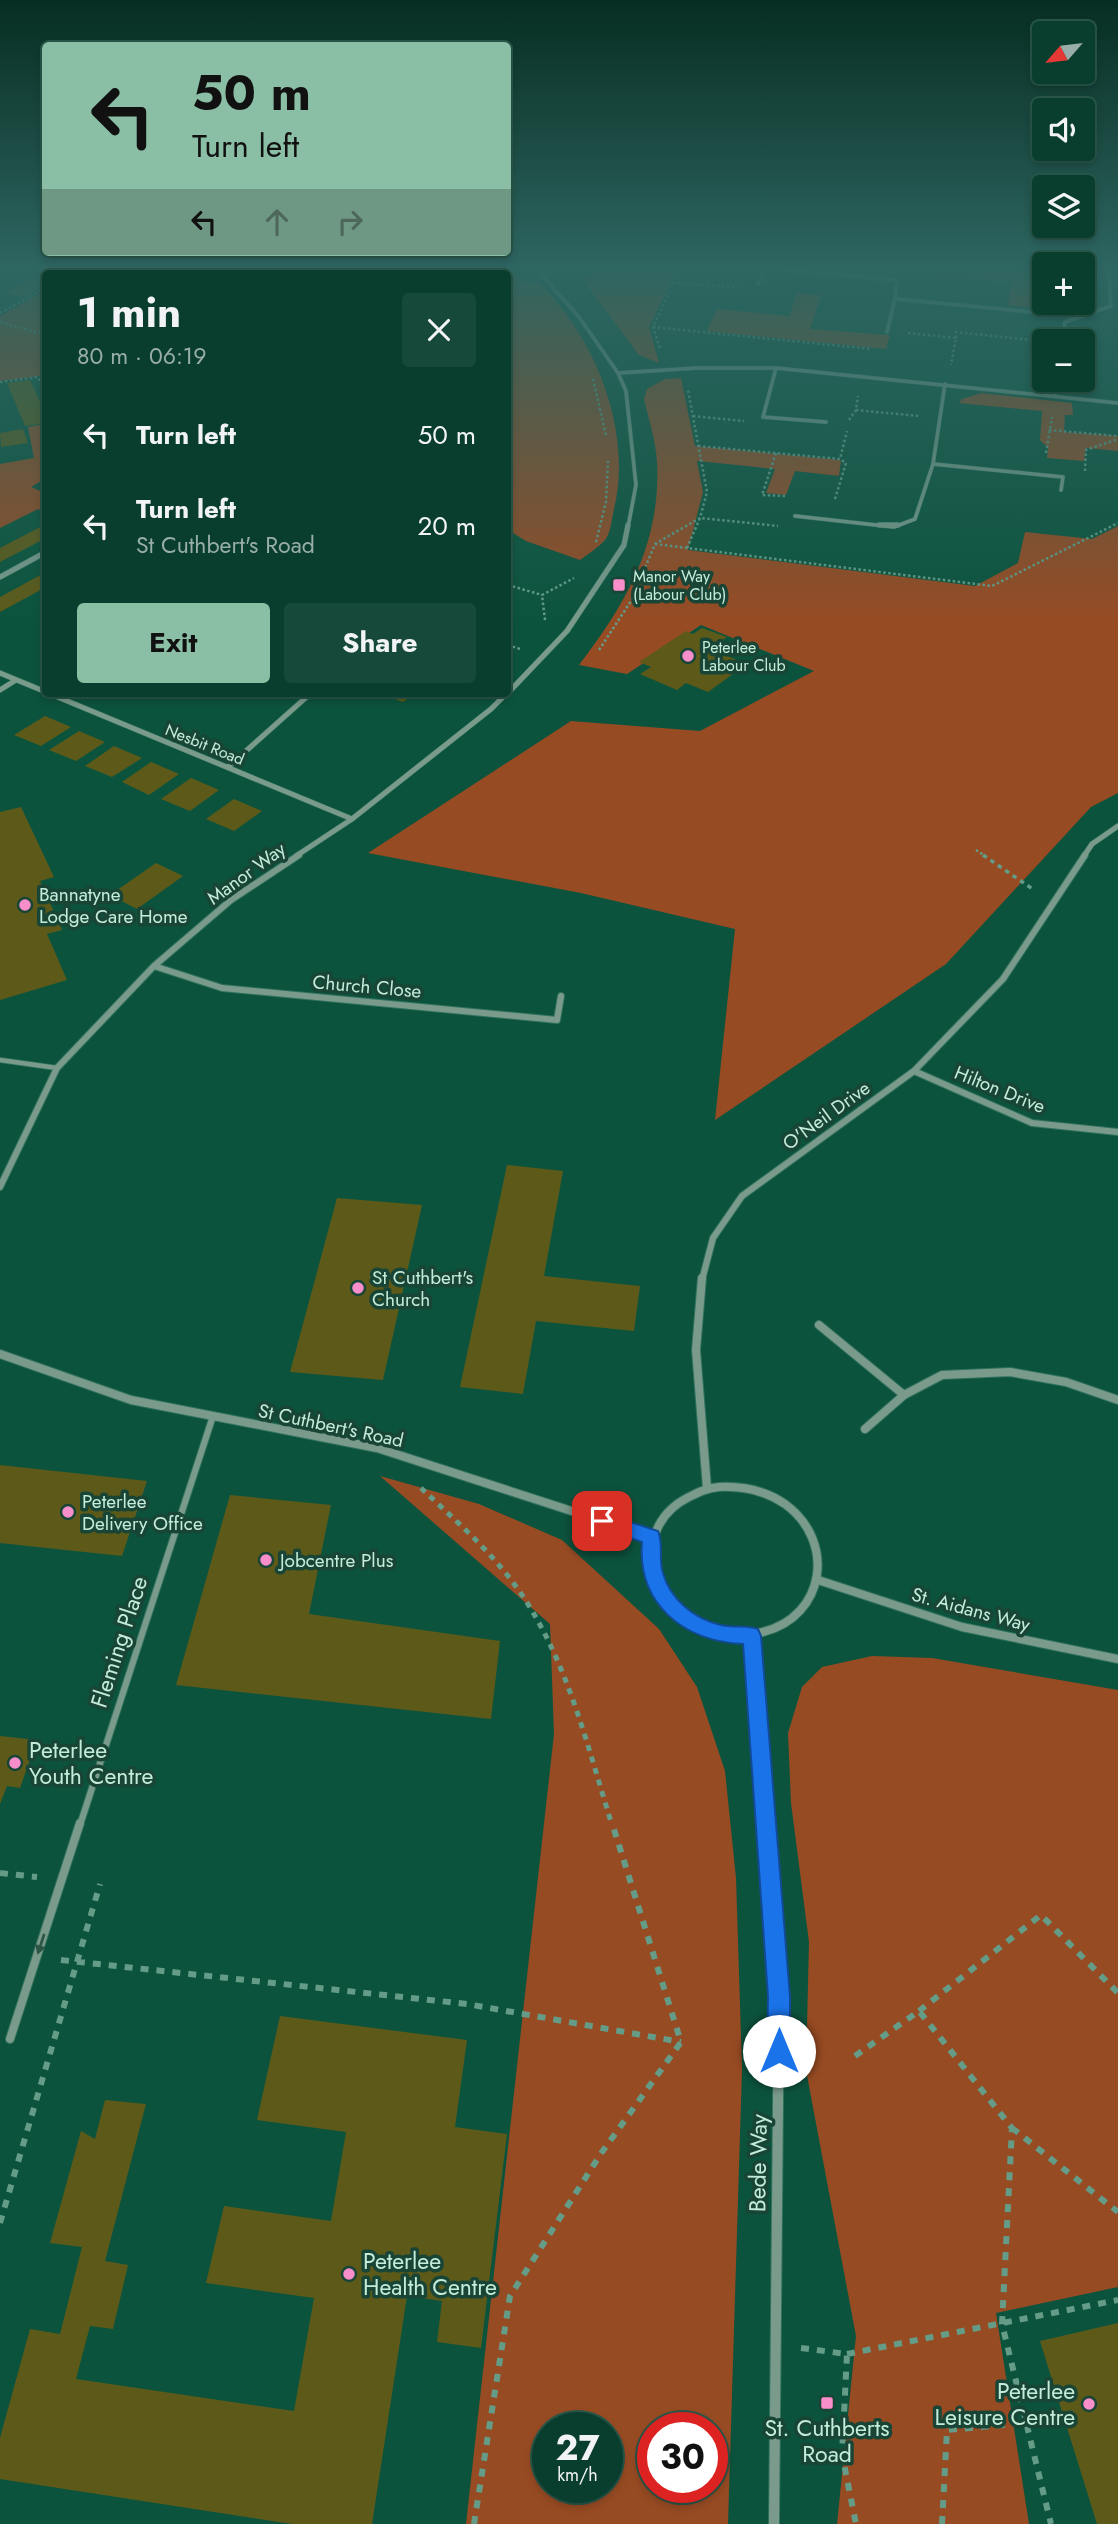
<!DOCTYPE html>
<meta charset="utf-8">
<style>
body{margin:0;font-family:Jost,sans-serif;background:#17493a;color:#f1f3f6;height:100vh;display:flex;flex-direction:column;font-size:26px;white-space:nowrap}
*{box-sizing:border-box;margin:0}
p{font-size:23px;color:#99aeaa}
.icon{flex:none;width:38px;height:38px;fill:none;stroke:currentColor;stroke-width:2;stroke-linecap:round;stroke-linejoin:round}
.map{position:relative;flex:1;overflow:hidden}
.drawer{position:absolute;left:42px;top:270px;width:469px;height:427px;display:flex;flex-direction:column;background:#093e2e;border-radius:7px;box-shadow:0 4px 10px #0003,0 0 0 2px #29574a}
.drawer>*{flex:none}
.hud{position:absolute;left:42px;top:42px;width:469px;height:214px;border-radius:7px;box-shadow:0 4px 10px #0003,0 0 0 2px #29574a;background:#8abfa5;color:#111;overflow:hidden}
.needle{width:46px;rotate:242deg}
.buttons{position:absolute;left:1032px;top:21px;display:grid;gap:14px}
.buttons a{display:grid;place-items:center;width:63px;height:63px;border-radius:7px;background:#093e2e;box-shadow:0 4px 10px #0003,0 0 0 2px #29574a;font-size:35px}
.speed{position:absolute;left:532px;top:2412px;display:flex;gap:14px;font-size:35px;font-weight:700;text-align:center}
.speed>*{display:grid;place-content:center;width:91px;height:91px;border-radius:50%;background:#093e2e;box-shadow:0 4px 10px #0003,0 0 0 2px #29574a;line-height:1}
.speed small{font-size:18px;font-weight:400}
.speed .limit{border:10px solid #d22;background:#fff;color:#111}
.pin{position:absolute;display:grid;place-items:center;width:60px;height:60px;color:#fff;margin:-30px;border-radius:14px;box-shadow:0 4px 10px #0006}
.me{position:absolute;width:77px;margin:-38px;rotate:0deg;stroke-linejoin:round;filter:drop-shadow(0 0 5px #0008)}
.turn{display:flex;align-items:center;gap:24px;height:147px;padding:0 35px;font-size:32px}
.turn .icon{width:91px;height:91px;stroke-width:2.5}
.turn b{display:block;font-size:49px;line-height:60px}
.lanes{display:flex;align-items:center;height:66px;padding:0 35px;background:#0003;justify-content:center;gap:35px;direction:ltr}
.lanes .off{opacity:.35}
.round{display:grid;place-items:center;flex:none;width:74px;height:74px;border-radius:7px;background:#17493a}
.summary{display:flex;align-items:center;justify-content:space-between;height:119px;padding:0 35px}
h1{font-size:42px;font-weight:700;line-height:52px}
.button{display:flex;gap:14px;margin-top:auto;padding:14px 35px}
.button a{flex:1;height:80px;border-radius:7px;background:#8abfa5;color:#111;font-size:28px;font-weight:700;line-height:80px;text-align:center}
.button a+a{background:#17493a;color:#f1f3f6}
ul{padding:0;list-style:none}
li{display:flex;align-items:center;gap:21px;height:91px;padding:0 35px}
li div{flex:1}
li b{display:block;font-size:26px}
li em{font-style:normal}
.map>svg:first-child{display:block}
.green{fill:#974b23;fill-rule:evenodd}
.building{fill:#5d5a19}
.lines{fill:none;stroke-linecap:round;stroke-linejoin:round}
.lane-far2-casing{stroke:#31725d;stroke-width:6}
.lane-far1-casing{stroke:#31725d;stroke-width:8}
.lane-casing{stroke:#31725d;stroke-width:10}
.street-far4-casing{stroke:#31725d;stroke-width:4.5}
.street-far3-casing{stroke:#31725d;stroke-width:6}
.street-far2-casing{stroke:#31725d;stroke-width:8}
.street-far1-casing{stroke:#31725d;stroke-width:10}
.street-casing{stroke:#31725d;stroke-width:12}
.path-far3{stroke:#649c88;stroke-width:2.5;stroke-dasharray:2.5 2.5;stroke-linecap:butt}
.path-far2{stroke:#649c88;stroke-width:3.5;stroke-dasharray:4.5 4.5;stroke-linecap:butt}
.path-far1{stroke:#649c88;stroke-width:5;stroke-dasharray:6 6;stroke-linecap:butt}
.path{stroke:#649c88;stroke-width:6;stroke-dasharray:8 8;stroke-linecap:butt}
.lane-far2{stroke:#7a9b8c;stroke-width:4.5}
.lane-far1{stroke:#7a9b8c;stroke-width:6}
.lane{stroke:#7a9b8c;stroke-width:8}
.street-far4{stroke:#7a9b8c;stroke-width:3.5}
.street-far3{stroke:#7a9b8c;stroke-width:5}
.street-far2{stroke:#7a9b8c;stroke-width:6}
.street-far1{stroke:#7a9b8c;stroke-width:8}
.street{stroke:#7a9b8c;stroke-width:10}
.oneway{fill:#2c5646}
.route{fill:#1a73e8;stroke:#114b97;stroke-width:2}
.poi-dot{fill:#f98fca;stroke:#184535;stroke-width:2.5}
.labels{text-anchor:middle;stroke-width:7;stroke-linejoin:round;paint-order:stroke}
.far-poi-label{font-size:16px;fill:#c5ecdb;stroke:#184535;text-anchor:start}
.far-street-label{font-size:16px;fill:#c5ecdb;stroke:#184535}
.street-label{font-size:19px;fill:#c5ecdb;stroke:#184535}
.poi-label{font-size:19px;fill:#c5ecdb;stroke:#184535;text-anchor:start}
.near-street-label{font-size:23px;fill:#c5ecdb;stroke:#184535}
.near-poi-label{font-size:23px;fill:#c5ecdb;stroke:#184535;text-anchor:start}
</style>
<div class="map">
<svg width="1118" height="2524" viewBox="0 0 1118 2524">
<rect width="100%" height="100%" fill="#0c533d"/>
<path class="green" d="M80,270H512L526,283L538,282C595,336 633,431 614,509C612,517 611,533 605,540C599,547 588,554 580,560L526,541L508,530V273H74Z
M587,270H677L649,327L659,363L639,355L582,279L593,276Z
M936,270H1042V309L1008,305L1011,282L936,275Z
M45,290V387L40,376L0,381V316Z
M796,293L821,295L810,329L890,335L886,349L707,331L717,309L790,316Z
M681,378L695,446L841,460L839,476L795,471L786,495L766,493L775,469L697,461L703,492L688,550L975,586L1018,563L1025,532L1092,539L1118,526V793L1091,807L946,964L715,1120L735,929L581,893L368,853L571,721L700,731L814,671L701,625L627,674L579,665C626,604 661,543 657,463C656,442 649,420 644,399L647,389L665,379Z
M981,393L1072,403L1073,415H1065L1064,432L1118,436V451L1086,448L1084,461L1047,458L1048,448L1040,440L1042,411L959,403L962,399Z
M45,424V479L31,487L45,493V512L38,509L0,528V464L34,458L28,427Z
M380,1476L479,1504L562,1540L659,1629L697,1687L725,1771L736,1878L742,2069L728,2524H466L554,1734L550,1624ZM607,2427V2487H548V2427ZM712,2427V2487H653V2427Z
M872,1656L932,1658L1118,1690V2287L996,2313L1029,2524H837L856,2336L806,2070L809,1942L791,1803L788,1733L802,1687L822,1667Z"/>
<path class="building" d="M47,270L64,273H46V285L24,297L4,294Z
M30,380L46,414V423L25,426L7,383Z
M23,429L28,443L1,447L0,433Z
M46,524V538L0,562V548Z
M46,572V587L0,612V597Z
M702,628L727,637L710,649L747,664L708,692L686,683L677,690L640,674L651,667L639,662L686,631L693,634Z
M386,693H416L403,702L384,695Z
M45,716L71,727L41,746L14,735Z
M79,731L105,742L76,761L49,750Z
M114,746L142,758L112,777L85,766Z
M151,762L179,774L149,795L122,782Z
M191,778L219,790L190,811L161,799Z
M234,799L262,811L234,831L206,819Z
M21,807L54,877L40,881L62,930L47,934L67,980L0,1000V812Z
M156,863L183,876L137,909L110,895Z
M507,1165L563,1171L544,1276L640,1286L634,1331L536,1321L523,1394L460,1387Z
M337,1198L422,1205L383,1380L290,1372Z
M0,1465L147,1481L122,1556L0,1543Z
M230,1495L331,1505L309,1614L500,1641L491,1719L176,1685Z
M0,1736L37,1740L20,1788L7,1786L0,1804Z
M280,2016L467,2040L455,2127L507,2134L481,2348L437,2342L442,2301L407,2296L372,2524H292L0,2479V2438L30,2329L60,2334L82,2247L50,2243L81,2131L95,2139L105,2100L146,2104L105,2261L128,2265L113,2329L90,2326L76,2379L294,2411L314,2298L206,2283L224,2206L331,2221L346,2132L257,2120Z
M1118,2323V2524H1097L1040,2341Z"/>
<g class="lines">
<defs>
<path id="lane-far2" d="M0,1060L57,1068"/>
<path id="lane-far1" d="M80,1825L213,1416"/>
<path id="lane" d="M10,2039L80,1823"/>
<path id="street-far4" d="M537,270L579,317L618,373L626,391L636,485L628,527
M783,270L897,280L895,299
M758,284L764,270
M887,332L895,299L1075,316
M1062,341L1065,322L1111,306L1109,270
M776,368L763,417L826,422
M618,373L697,368H776L1118,403
M1055,395L1057,380
M933,464L1063,477L1061,490
M795,516L894,527L915,519L933,464L945,384"/>
<path id="street-far3" d="M879,525H898
M0,577L46,552
M0,673L46,692
M0,690L16,680
M48,693L352,819
M508,693L567,631L624,545L628,525
M228,767L311,693
M296,856L352,819L491,709L507,693
M1084,856L1092,844L1118,826"/>
<path id="street-far2" d="M154,966L222,988L557,1020L561,996
M914,1071L1032,1123L1118,1132
M0,1187L57,1068L154,966L231,900L299,855
M702,1280L713,1238L742,1196L914,1071L1003,979L1085,855"/>
<path id="street-far1" d="M702,1278L696,1350L707,1488
M819,1325L904,1395
M0,1354L131,1400L377,1448L652,1537
M865,1429L904,1395L942,1375L1010,1372L1066,1382L1118,1400
M719,1487C742,1486 765,1490 785,1504C836,1541 826,1616 763,1632C742,1637 720,1637 700,1628C647,1604 630,1526 689,1497C699,1492 707,1488 719,1487Z
M818,1580L962,1627L1118,1659
M751,1635L766,1825"/>
<path id="street" d="M766,1823L779,1997L774,2524"/>
</defs>
<use href="#lane-far2" class="lane-far2-casing"/>
<use href="#lane-far1" class="lane-far1-casing"/>
<use href="#lane" class="lane-casing"/>
<use href="#street-far4" class="street-far4-casing"/>
<use href="#street-far3" class="street-far3-casing"/>
<use href="#street-far2" class="street-far2-casing"/>
<use href="#street-far1" class="street-far1-casing"/>
<use href="#street" class="street-casing"/>
<path class="path-far3" d="M71,273L76,270
M672,283L738,287
M0,313L46,288
M0,322L46,335
M653,327L872,349
M908,333L956,338L951,365
M956,338V332L1040,341
M660,348L653,327L678,274L675,270
M593,379L606,435
M0,382L38,377L46,395
M856,410L918,416
M693,416L744,421
M849,420L856,410L858,396
M1049,430L1118,436
M698,446L840,459L847,431
M776,453L762,495L785,496
M1046,453L1052,417
M1085,471L1086,450L1118,439
M835,499L846,463L840,459
M596,542L606,502L608,461
M655,544L992,586L1118,523
M687,548L700,518L778,526
M508,585L542,595
M545,620L542,595L574,578
M508,645L520,649
M599,650L631,601L655,544L700,518L707,492L688,390
M976,850L985,856"/>
<path class="path-far2" d="M983,855L1034,890"/>
<path class="path-far1" d="M421,1488C455,1520 493,1553 520,1592C568,1662 587,1745 612,1825"/>
<path class="path" d="M0,1873L37,1877
M61,1960L467,2004L681,2042
M919,2011L1041,1915L1118,1993
M855,2056L919,2011L1012,2128L1002,2324L1051,2524
M1012,2128L1118,2212
M0,2223L100,1884
M801,2348L847,2354L842,2454L856,2524
M847,2354L1118,2300
M474,2524L510,2296L602,2152L681,2042L612,1823
M942,2524L947,2430L1025,2423"/>
<use href="#lane-far2" class="lane-far2"/>
<use href="#lane-far1" class="lane-far1"/>
<use href="#lane" class="lane"/>
<use href="#street-far4" class="street-far4"/>
<use href="#street-far3" class="street-far3"/>
<use href="#street-far2" class="street-far2"/>
<use href="#street-far1" class="street-far1"/>
<use href="#street" class="street"/>
</g>
<defs><path id="oneway-solid" d="M-6-.8H1V-3.2L6.5 0L1 3.2V.8H-6Z" transform="scale(1.75)"/></defs>
<use class="oneway" href="#oneway-solid" transform="translate(41 1944) rotate(108)"/>
<linearGradient id="sky" x2="0" y2="1"><stop stop-color="#072e22"/><stop offset="0.43" stop-color="#2e6662"/><stop offset="1" stop-color="#2e6662" stop-opacity="0"/></linearGradient>
<rect width="1118" height="623" fill="url(#sky)"/>
<path class="route" d="M602,1513L658,1531C664,1544 658,1559 663,1573C670,1599 694,1619 721,1625C733,1628 746,1625 758,1629L761,1636L790,1997V2051L787,2059L779,2062L771,2059L767,2051L768,1997L743,1644C683,1641 637,1604 642,1542L596,1526L593,1521L596,1515Z"/>
<g class="poi-dot">
<rect x="612" y="578" width="14" height="14" rx="3.5"/>
<circle cx="688" cy="656" r="7"/>
<circle cx="25" cy="905" r="7"/>
<circle cx="358" cy="1288" r="7"/>
<circle cx="68" cy="1512" r="7"/>
<circle cx="266" cy="1560" r="7"/>
<circle cx="15" cy="1763" r="7"/>
<circle cx="349" cy="2274" r="7"/>
<rect x="820" y="2396" width="14" height="14" rx="3.5"/>
<circle cx="1089" cy="2404" r="7"/>
</g>
<g class="labels">
<g class="far-poi-label">
<text x="633" y="582">Manor Way<tspan x="633" dy="18">(Labour Club)</tspan></text>
<text x="702" y="653">Peterlee<tspan x="702" dy="18">Labour Club</tspan></text>
</g>
<g class="far-street-label">
<text transform="translate(205 744) rotate(22)" y="6">Nesbit Road</text>
</g>
<g class="street-label">
<text transform="translate(246 873) rotate(-36)" y="7">Manor Way</text>
<text transform="translate(367 986) rotate(5)" y="7">Church Close</text>
<text transform="translate(1000 1089) rotate(22)" y="7">Hilton Drive</text>
<text transform="translate(826 1115) rotate(-36)" y="7">O'Neil Drive</text>
<text transform="translate(331 1425) rotate(12)" y="7">St Cuthbert's Road</text>
<text transform="translate(971 1609) rotate(15)" y="7">St. Aidans Way</text>
</g>
<g class="poi-label">
<text x="39" y="901">Bannatyne<tspan x="39" dy="22">Lodge Care Home</tspan></text>
<text x="372" y="1284">St Cuthbert's<tspan x="372" dy="22">Church</tspan></text>
<text x="82" y="1508">Peterlee<tspan x="82" dy="22">Delivery Office</tspan></text>
<text x="280" y="1567">Jobcentre Plus</text>
</g>
<g class="near-street-label">
<text transform="translate(119 1642) rotate(-72)" y="8">Fleming Place</text>
<text transform="translate(758 2163) rotate(-89)" y="8">Bede Way</text>
</g>
<g class="near-poi-label">
<text x="29" y="1758">Peterlee<tspan x="29" dy="26">Youth Centre</tspan></text>
<text x="363" y="2269">Peterlee<tspan x="363" dy="26">Health Centre</tspan></text>
<text x="1075" y="2399" text-anchor="end">Peterlee<tspan x="1075" dy="26">Leisure Centre</tspan></text>
<text x="827" y="2436" text-anchor="middle">St. Cuthberts<tspan x="827" dy="26">Road</tspan></text>
</g>
</g>
</svg>
<div class="buttons">
<a><svg class="needle" viewBox="-14 -14 28 28"><path d="M0-13l5 13h-10z" fill="#e53935"/><path d="M0 13l5-13h-10z" fill="#99aeaa"/></svg></a>
<a><svg class="icon" aria-label="sound" viewBox="0 0 24 24"><path d="M4 9h4l5-4v14l-5-4H4zM17 9q2 3 0 6"/></svg></a>
<a><svg class="icon" aria-label="layers" viewBox="0 0 24 24"><path d="M12 4l9 5-9 5-9-5zM3 14l9 5 9-5"/></svg></a>
<a>+</a>
<a>−</a>
</div>
<div class="speed"><div>27<small>km/h</small></div><div class="limit">30</div></div>
<div class="pin" style="left:602px;top:1521px;background:#d93025"><svg class="icon" aria-label="arrive" viewBox="0 0 24 24"><path d="M6 21V4h12l-3 4 3 4H6"/></svg></div>
<svg class="me" style="left:779px;top:2051px" viewBox="-20 -20 40 40"><circle r="19" fill="#fff"/><path d="M0-13L10 11 0 6-10 11z" fill="#1a73e8"/></svg>
<div class="hud">
<div class="turn"><svg class="icon" aria-label="left" viewBox="0 0 24 24"><path d="M17 20v-9H6M10 6l-5 5 5 5"/></svg><div><b>50 m</b>Turn left</div></div>
<div class="lanes"><svg class="icon" aria-label="left" viewBox="0 0 24 24"><path d="M17 20v-9H6M10 6l-5 5 5 5"/></svg><svg class="icon off" aria-label="ahead" viewBox="0 0 24 24"><path d="M12 20V5M6 11l6-6 6 6"/></svg><svg class="icon off" aria-label="right" viewBox="0 0 24 24"><path d="M7 20v-9h11M14 6l5 5-5 5"/></svg></div>
</div>
<section class="drawer">
<div class="summary"><div><h1>1 min</h1><p>80 m · 06:19</p></div><a class="round"><svg class="icon" aria-label="close" viewBox="0 0 24 24"><path d="M6 6l12 12M18 6L6 18"/></svg></a></div>
<ul>
<li><svg class="icon" aria-label="left" viewBox="0 0 24 24"><path d="M17 20v-9H6M10 6l-5 5 5 5"/></svg><div><b>Turn left</b></div><em>50 m</em></li>
<li><svg class="icon" aria-label="left" viewBox="0 0 24 24"><path d="M17 20v-9H6M10 6l-5 5 5 5"/></svg><div><b>Turn left</b><p>St Cuthbert's Road</p></div><em>20 m</em></li>
</ul>
<div class="button"><a>Exit</a><a>Share</a></div>
</section>
</div>
